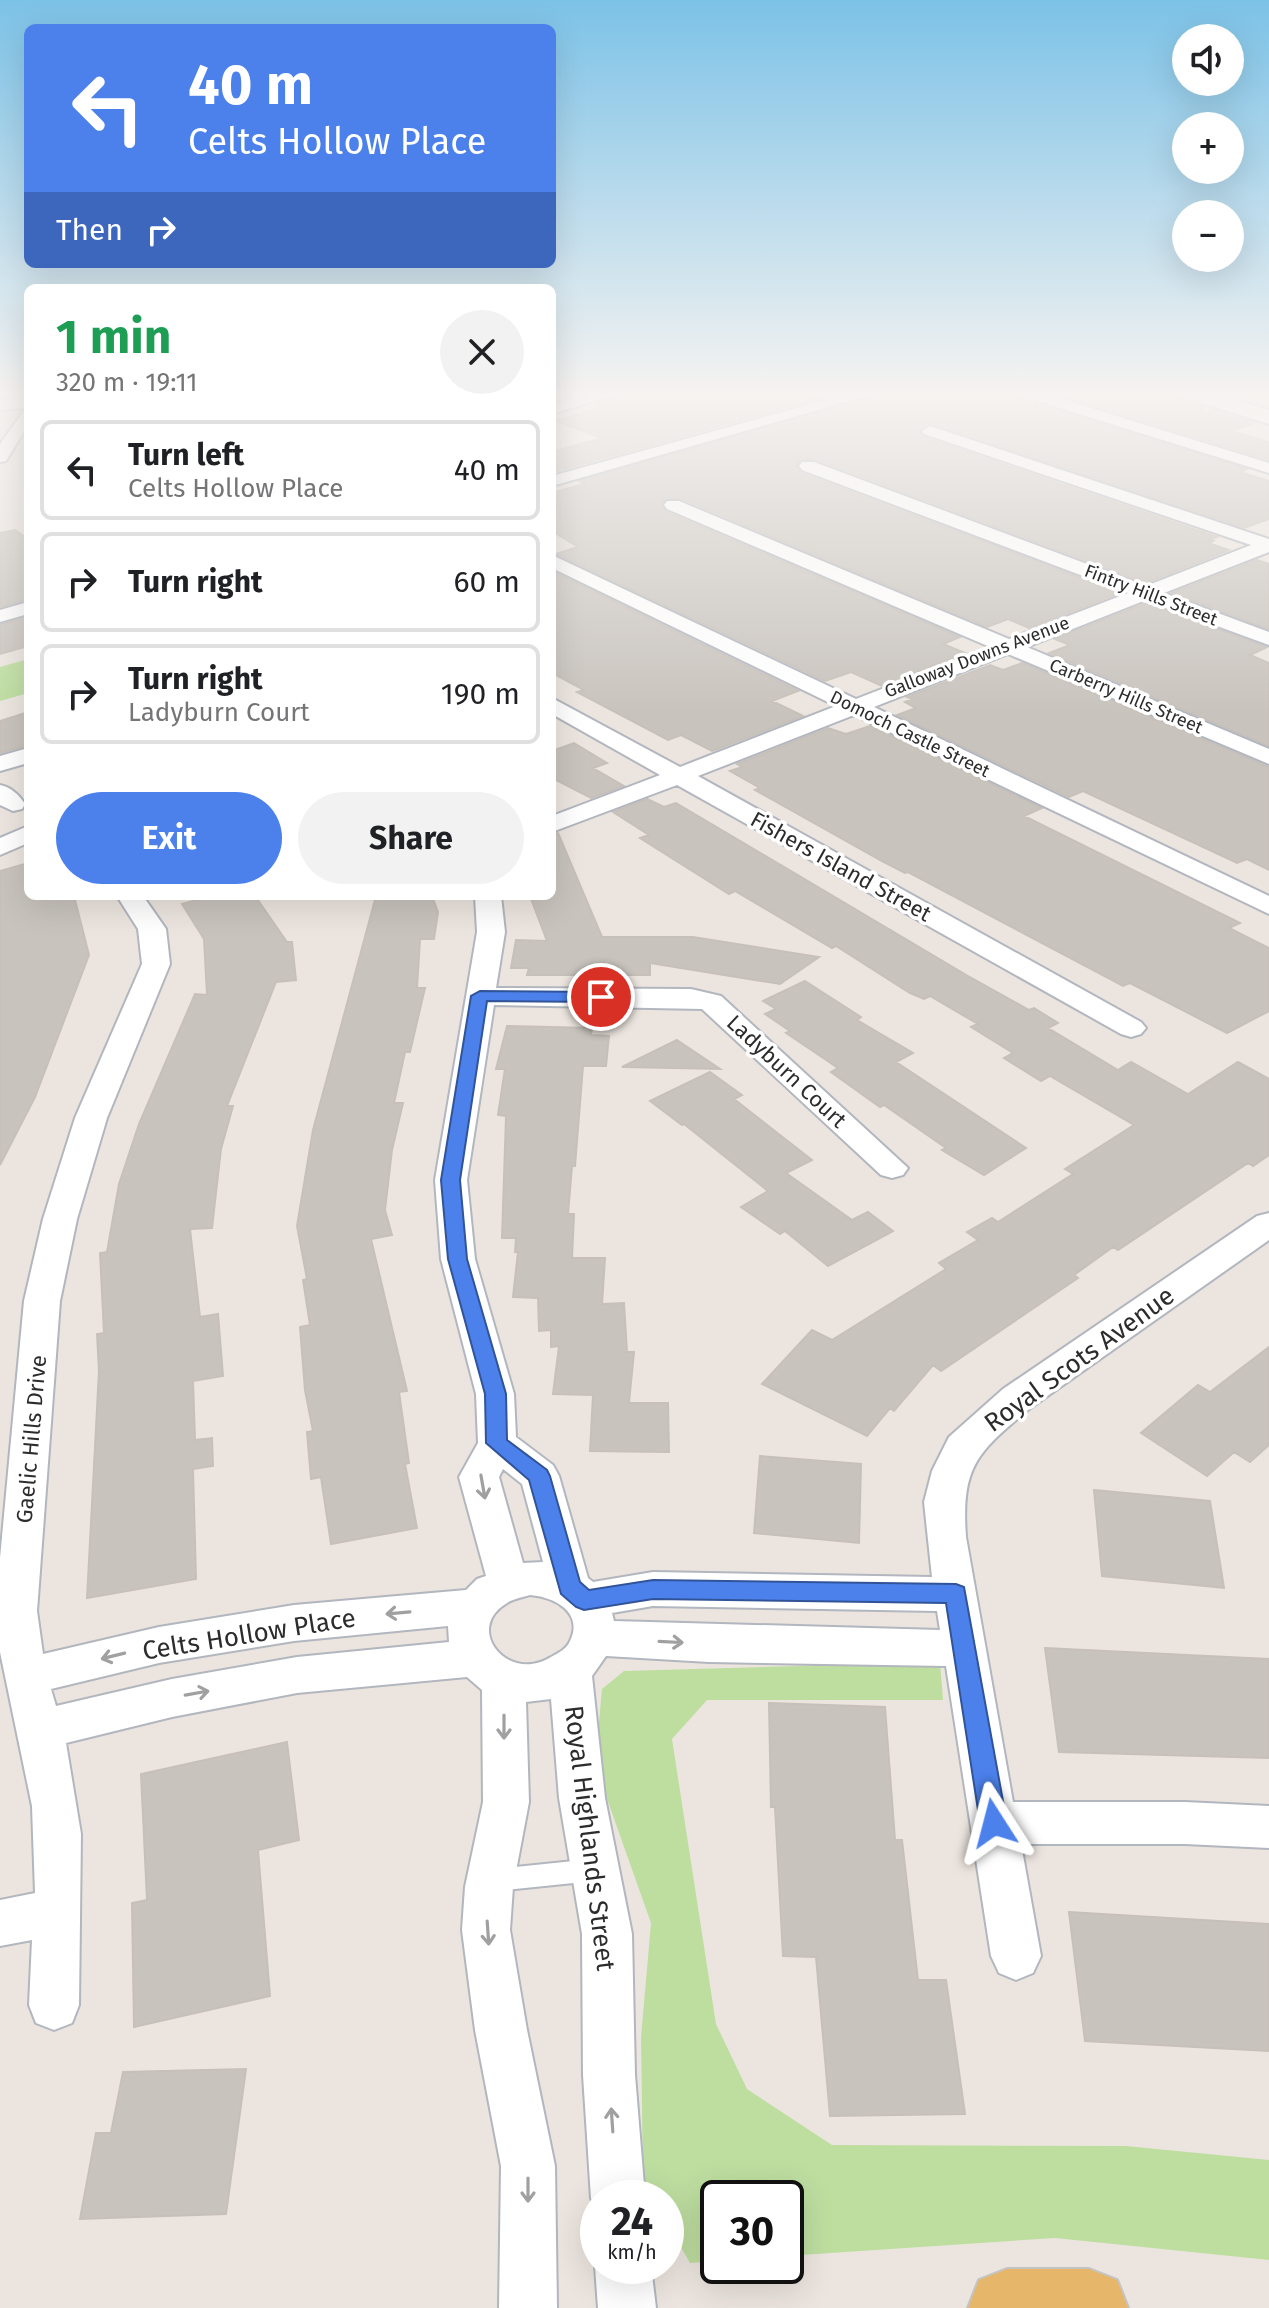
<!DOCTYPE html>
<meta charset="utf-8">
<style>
body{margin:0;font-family:"Fira Sans",sans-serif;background:#f2f2f2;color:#202124;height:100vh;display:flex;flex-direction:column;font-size:30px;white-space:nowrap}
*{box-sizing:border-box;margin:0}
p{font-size:26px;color:#757577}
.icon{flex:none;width:44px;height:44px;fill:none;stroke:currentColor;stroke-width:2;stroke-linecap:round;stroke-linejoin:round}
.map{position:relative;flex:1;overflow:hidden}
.panel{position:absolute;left:24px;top:284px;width:532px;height:616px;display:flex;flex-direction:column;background:#fff;border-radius:12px;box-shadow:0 8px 32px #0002}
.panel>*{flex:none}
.guide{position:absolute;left:24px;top:24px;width:532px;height:244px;border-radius:12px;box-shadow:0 8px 32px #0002;background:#4c81ec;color:#fff;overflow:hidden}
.tools{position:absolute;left:1172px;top:24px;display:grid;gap:16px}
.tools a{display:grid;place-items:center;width:72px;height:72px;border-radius:50%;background:#fff;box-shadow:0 8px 32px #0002;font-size:40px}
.speed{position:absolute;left:580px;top:2180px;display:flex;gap:16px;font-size:40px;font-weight:700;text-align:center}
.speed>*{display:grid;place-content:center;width:104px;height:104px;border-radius:50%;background:#fff;box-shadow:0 8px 32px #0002;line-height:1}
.speed small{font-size:20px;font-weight:400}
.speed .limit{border:4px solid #111;border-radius:12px;background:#fff;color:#111}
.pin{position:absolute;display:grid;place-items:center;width:68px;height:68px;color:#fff;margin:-34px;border:4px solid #fff;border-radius:50%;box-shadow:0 2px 8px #0007}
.me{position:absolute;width:88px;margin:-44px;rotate:351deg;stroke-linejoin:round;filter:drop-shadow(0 0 6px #0008)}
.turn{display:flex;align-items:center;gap:28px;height:168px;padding:0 32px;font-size:36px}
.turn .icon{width:104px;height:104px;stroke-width:2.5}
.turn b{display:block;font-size:56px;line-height:68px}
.then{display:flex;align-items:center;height:76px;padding:0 32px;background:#0003;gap:16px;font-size:30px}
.round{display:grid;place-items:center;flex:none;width:84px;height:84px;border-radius:42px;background:#f2f2f2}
.overview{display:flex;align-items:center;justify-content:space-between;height:136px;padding:0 32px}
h1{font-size:48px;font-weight:700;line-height:60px;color:#1e9e55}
.action{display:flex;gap:16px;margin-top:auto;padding:16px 32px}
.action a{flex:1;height:92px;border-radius:48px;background:#4c81ec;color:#fff;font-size:32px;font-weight:700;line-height:92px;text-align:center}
.action a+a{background:#f2f2f2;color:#202124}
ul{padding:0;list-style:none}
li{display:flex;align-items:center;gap:24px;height:100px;margin:0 16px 12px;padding:0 16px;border:4px solid #e0e0e0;border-radius:12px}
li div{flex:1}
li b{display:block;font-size:30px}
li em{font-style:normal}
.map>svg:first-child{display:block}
.green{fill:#bedea0}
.building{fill:#c8c3bd;stroke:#c7c0b9;stroke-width:2}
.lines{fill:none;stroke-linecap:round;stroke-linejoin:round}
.lane-casing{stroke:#b2b6be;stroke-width:4}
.street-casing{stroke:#b2b6be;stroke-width:4}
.secondary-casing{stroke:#b2b6be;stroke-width:4}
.primary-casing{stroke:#c4c4c4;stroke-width:4}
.lane{fill:#fff;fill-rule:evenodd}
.street{fill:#fff;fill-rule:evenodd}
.secondary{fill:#fff;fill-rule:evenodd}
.primary{fill:#e6b76a;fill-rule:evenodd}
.oneway{stroke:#a0a0a0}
.route{fill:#4c81ec;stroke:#315499;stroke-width:2}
.labels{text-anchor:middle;stroke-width:7;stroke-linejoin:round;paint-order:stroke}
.far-street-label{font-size:18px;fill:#2c2c2c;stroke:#fff}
.street-label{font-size:22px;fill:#2c2c2c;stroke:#fff}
.near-street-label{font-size:26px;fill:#2c2c2c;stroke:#fff}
</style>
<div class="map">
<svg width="1269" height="2308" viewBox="0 0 1269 2308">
<rect width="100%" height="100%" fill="#ece5df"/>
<path class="green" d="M28,659V693L0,701V667Z
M940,1662L943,1700H707L672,1739L716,2024L747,2089L832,2145L1126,2146L1269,2160V2260L1055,2238L786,2256V2198H718V2261L690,2263L666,2221V2198H653L643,2180L641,2037L651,1923L595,1765L602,1689L624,1671Z"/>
<path class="building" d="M627,392H842L557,471L552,469V452L602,438L556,421L602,407L595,404Z
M884,392H1036V404L1247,469L1240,472L1269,481V519L1244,528L931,423L919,430L923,437L1217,537L1209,540L1213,541L1208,543L1229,550L1146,583L815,459L800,460L796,466L801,473L1120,593L1029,628L1008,619L987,627L680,498L665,499L661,505L666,512L960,637L943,644L965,653L882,686L851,672L825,681L556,554L578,547L552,531V493L584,484L579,481Z
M1050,392H1173L1178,399L1203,407L1204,413L1214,410L1254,423L1231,431L1269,442V460Z
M15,530L28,539V599L0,607V533Z
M1257,560L1269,564V629L1172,593Z
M552,571L798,691L772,701L803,716L712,751L681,735L668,740L577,692L584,690L552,673Z
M1146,603L1267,647L1250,655L1269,663V746L1049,653L1070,645L1055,639Z
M28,617V646L0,654V625Z
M1022,663L1269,767V870L1247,859L1237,863L1083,791L1069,797L897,715L916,708L905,702L912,699L907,697L990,665L1003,670Z
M28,712V745L0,753V721Z
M870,726L1042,808L1024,816L1240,923L1229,928L1269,948V1011L1227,1033L1130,983L1123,986L908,872L905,873L882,861L755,790L760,788L730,771L742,767L737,764L828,728L846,734Z
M574,743L607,763L593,768L624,786L591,798L552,778V751Z
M647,799L664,807L676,803L968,976L1029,1010L1034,1008L1058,1023L1048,1028L1118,1070L1131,1062L1188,1094L1238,1062L1269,1079V1155L1253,1166L1248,1163L1118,1250L1113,1247L1074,1275L1078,1278L941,1371L933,1365L894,1411L890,1408L867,1436L762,1384L812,1330L832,1340L946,1269L939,1263L978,1240L967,1232L992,1218L998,1222L1073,1174L1065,1169L1134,1125L1050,1076L1041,1081L1004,1058L1013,1053L971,1027L978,1024L930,996L924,999L910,993L836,946L832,948L735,891L729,894L640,838L649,835L613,812Z
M558,833L602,937H693L819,957L780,984L650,963V975H527L529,968H511L516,940L547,941L530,896H552V835Z
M28,863V896H74L89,955L35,1097L0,1165V871Z
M213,896H255L287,942H292L296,980L276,982L227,1106H233L221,1149L212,1228L190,1229L200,1317L218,1314L223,1376L193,1381L195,1440L212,1438L213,1466L193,1469L196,1579L87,1598L99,1371L97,1334L104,1333L100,1253L107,1252L119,1184L139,1124L195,994L207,995L204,939L182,904Z
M376,896H432L438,912L434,939H420L417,988H425L410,1052H405L394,1103H403L392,1150L385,1210L392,1235L371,1239L407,1391L399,1392L409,1463L405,1464L417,1528L331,1544L321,1477L311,1479L307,1432L313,1431L305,1390L300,1327L310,1325L303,1280L307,1279L297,1226L313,1130Z
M805,981L861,1017L857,1020L913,1053L896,1062L1026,1148L984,1175L942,1150L946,1148L884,1105L880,1107L831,1072L838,1068L786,1033L790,1031L765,1014L776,1009L763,1001Z
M507,1026L592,1028L591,1035L609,1036L606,1066H583L575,1166H572L568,1214H574L572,1258H605L602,1304L624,1303L627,1352H634L629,1403H668L669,1452L590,1451L593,1395L553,1394L559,1346L551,1347V1330L539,1331L538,1298L513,1297L518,1252H515L516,1238H502L506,1116L498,1115L505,1069H496Z
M677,1040L720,1069L622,1067Z
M710,1072L742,1095L734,1099L812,1160L786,1173L852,1220L868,1212L893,1231L828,1266L785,1231L780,1234L741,1207L768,1191L684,1124L682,1125L650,1101Z
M1269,1347V1445L1250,1462L1234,1452L1207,1476L1141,1433L1198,1385L1210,1392Z
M760,1456L861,1464L859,1543L754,1533Z
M1094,1490L1210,1501L1224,1588L1102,1576Z
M1045,1648L1269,1659V1758L1059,1752Z
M769,1703L885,1707L895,1840H902L918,1980H946L965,2114L830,2116L816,1957L783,1956L775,1807H771Z
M287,1742L299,1840L258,1850L270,1996L134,2027L132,1903L147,1900L141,1774Z
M1069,1912L1269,1924V2051L1085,2041Z
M246,2069L226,2214L80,2219L96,2133H111L123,2072Z"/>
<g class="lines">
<defs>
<path id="lane" d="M593,1859L601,1862L605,1870L601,1878L593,1881L496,1891L488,1888L484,1880L488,1872L496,1869Z"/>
<path id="street" d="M598,392H624L552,414V404Z
M855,392H881L552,486V476Z
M1042,393L1269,463V473L1037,401V395Z
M28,398V425L6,461L0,462V444L26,408L0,410V400Z
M930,426L1269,539V552L1164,593L1269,632V645L1146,600L1027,647L1269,749V764L1008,654L874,707L1269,896V914L854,715L698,776L1141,1022L1146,1028L1141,1034L1131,1037L1121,1034L677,785L552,832V816L660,775L552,714V698L680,767L836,706L552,568V555L856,699L990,647L667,509L664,505L667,501H679L1009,639L1128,593L802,470L799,466L802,462H814L1146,586L1251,545L924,434L922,431Z
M28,602V614L0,622V610Z
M28,748V763L0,771V756Z
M0,785C11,787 19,795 25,804L22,809L13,811L0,805Z
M28,826V843L0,855V838Z
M117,896H143L166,929L170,964L107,1118L77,1219L60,1301L37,1611L43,1654L159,1627L294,1605L466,1590L477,1579L486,1576L459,1477L478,1443L476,1394L441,1259L435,1180L477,932L475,896H501L505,932L496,988L691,989L721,996L908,1168L903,1175L892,1178L881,1175L702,1009L494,1005L467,1180L475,1259L514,1394L516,1437L553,1465L559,1476L588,1578L593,1582L653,1572L932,1577L924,1502L932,1471L949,1437L1003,1389L1257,1216L1269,1213V1240L1029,1409C977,1453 961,1466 966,1537L1013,1802H1185L1269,1806V1848L1185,1844H1021L1041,1956L1033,1973L1016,1980L999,1973L991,1956L946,1666L709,1662L606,1656L592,1676L605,1798L632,1934L635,2075L645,2198H598V2216L591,2198L583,2075L582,1934L559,1798L551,1699L526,1702L529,1802L513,1887L510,1930L527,2030L555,2166L557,2308H499L501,2166L475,2030L462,1930L465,1887L483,1802L482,1690L467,1677L297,1693L172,1717L66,1743L81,1834L79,2005L72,2023L54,2030L36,2023L29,2005L32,1940L0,1946V1900L35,1893L32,1806L0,1652V1558L24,1301L43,1219L75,1118L142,964L138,929ZM503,1469L522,1484L543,1562L523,1563L499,1477ZM530,1595C554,1597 584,1612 570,1641C567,1649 558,1653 551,1657C508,1684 463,1629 507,1603C513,1599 523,1597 530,1595ZM653,1606L937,1611L940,1630L614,1621L612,1613ZM448,1626L449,1642L297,1657L172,1679L56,1706L51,1689L159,1663L294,1641Z
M598,2258V2266H651L656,2308H598L595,2266Z"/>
<path id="secondary" d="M1176,392H1210L1269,410V424L1179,396Z"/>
<path id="primary" d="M1007,2269H1089L1117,2280L1128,2308H968L979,2280Z"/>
</defs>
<use href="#lane" class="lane-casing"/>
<use href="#street" class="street-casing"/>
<use href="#secondary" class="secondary-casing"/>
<use href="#primary" class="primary-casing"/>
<use href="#lane" class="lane"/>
<use href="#street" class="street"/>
<use href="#secondary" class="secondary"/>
<use href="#primary" class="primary"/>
</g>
<defs><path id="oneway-shaft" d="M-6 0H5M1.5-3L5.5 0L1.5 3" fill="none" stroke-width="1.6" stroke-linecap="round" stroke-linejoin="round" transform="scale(2)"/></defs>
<g class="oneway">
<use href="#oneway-shaft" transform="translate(483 1487) rotate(80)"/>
<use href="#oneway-shaft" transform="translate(398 1613) rotate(175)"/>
<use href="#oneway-shaft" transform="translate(671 1642) rotate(3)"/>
<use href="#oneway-shaft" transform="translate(113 1656) rotate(166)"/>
<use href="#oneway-shaft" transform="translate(197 1693) rotate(-10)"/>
<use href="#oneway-shaft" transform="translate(504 1727) rotate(90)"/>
<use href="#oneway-shaft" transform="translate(488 1933) rotate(86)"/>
<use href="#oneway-shaft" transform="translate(612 2120) rotate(-94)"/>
<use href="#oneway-shaft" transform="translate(528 2190) rotate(90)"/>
</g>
<linearGradient id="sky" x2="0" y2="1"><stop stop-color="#7cc2e7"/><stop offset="0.55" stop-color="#f6f3f1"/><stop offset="1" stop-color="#f6f3f1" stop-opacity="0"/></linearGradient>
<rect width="1269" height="715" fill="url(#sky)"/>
<path class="route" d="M480,991L601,992L609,997L601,1002L487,1001L460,1180L467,1259L506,1394L507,1440L547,1470L550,1476L580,1582L589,1590L653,1580L956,1584L964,1587L1007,1823L1003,1832L994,1835L984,1832L980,1823L946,1603L653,1599L584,1610L576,1607L561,1594L529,1480L486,1443L485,1394L448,1259L441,1180L471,996Z"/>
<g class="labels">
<g class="far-street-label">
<text transform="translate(1151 595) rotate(21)" y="6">Fintry Hills Street</text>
<text transform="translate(977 657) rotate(-21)" y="6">Galloway Downs Avenue</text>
<text transform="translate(1126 696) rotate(23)" y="6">Carberry Hills Street</text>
<text transform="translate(910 734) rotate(26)" y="6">Domoch Castle Street</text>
</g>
<g class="street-label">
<text transform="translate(841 866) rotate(29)" y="8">Fishers Island Street</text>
<text transform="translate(787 1071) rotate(43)" y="8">Ladyburn Court</text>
<text transform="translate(31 1439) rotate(-85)" y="8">Gaelic Hills Drive</text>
</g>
<g class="near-street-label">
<text transform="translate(1079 1359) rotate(-36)" y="9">Royal Scots Avenue</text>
<text transform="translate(249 1634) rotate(-9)" y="9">Celts Hollow Place</text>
<text transform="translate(590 1838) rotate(83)" y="9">Royal Highlands Street</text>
</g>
</g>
</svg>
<div class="tools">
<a><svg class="icon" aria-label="sound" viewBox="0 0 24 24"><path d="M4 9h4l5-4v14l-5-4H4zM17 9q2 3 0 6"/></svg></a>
<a>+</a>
<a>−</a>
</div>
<div class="speed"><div>24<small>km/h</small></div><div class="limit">30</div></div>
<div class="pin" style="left:601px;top:997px;background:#d93025"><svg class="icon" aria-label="arrive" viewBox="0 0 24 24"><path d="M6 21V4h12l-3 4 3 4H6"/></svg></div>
<svg class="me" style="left:994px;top:1823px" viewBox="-20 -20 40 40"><path d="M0-17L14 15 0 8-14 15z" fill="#4c81ec" stroke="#fff" stroke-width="4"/></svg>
<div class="guide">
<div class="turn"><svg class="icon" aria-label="left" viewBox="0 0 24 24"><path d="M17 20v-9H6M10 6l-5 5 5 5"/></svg><div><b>40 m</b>Celts Hollow Place</div></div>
<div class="then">Then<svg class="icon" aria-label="right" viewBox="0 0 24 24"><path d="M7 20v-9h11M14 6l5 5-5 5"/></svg></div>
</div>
<section class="panel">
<div class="overview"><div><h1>1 min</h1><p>320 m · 19:11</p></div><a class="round"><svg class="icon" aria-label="close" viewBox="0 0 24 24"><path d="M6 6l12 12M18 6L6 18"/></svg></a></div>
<ul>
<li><svg class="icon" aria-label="left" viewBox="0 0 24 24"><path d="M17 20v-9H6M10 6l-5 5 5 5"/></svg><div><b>Turn left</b><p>Celts Hollow Place</p></div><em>40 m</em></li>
<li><svg class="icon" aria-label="right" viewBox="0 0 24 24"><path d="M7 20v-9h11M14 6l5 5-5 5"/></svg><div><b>Turn right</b></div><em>60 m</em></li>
<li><svg class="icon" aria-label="right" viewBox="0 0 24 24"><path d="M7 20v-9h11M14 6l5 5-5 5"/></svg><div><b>Turn right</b><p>Ladyburn Court</p></div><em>190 m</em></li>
</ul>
<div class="action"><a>Exit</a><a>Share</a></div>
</section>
</div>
